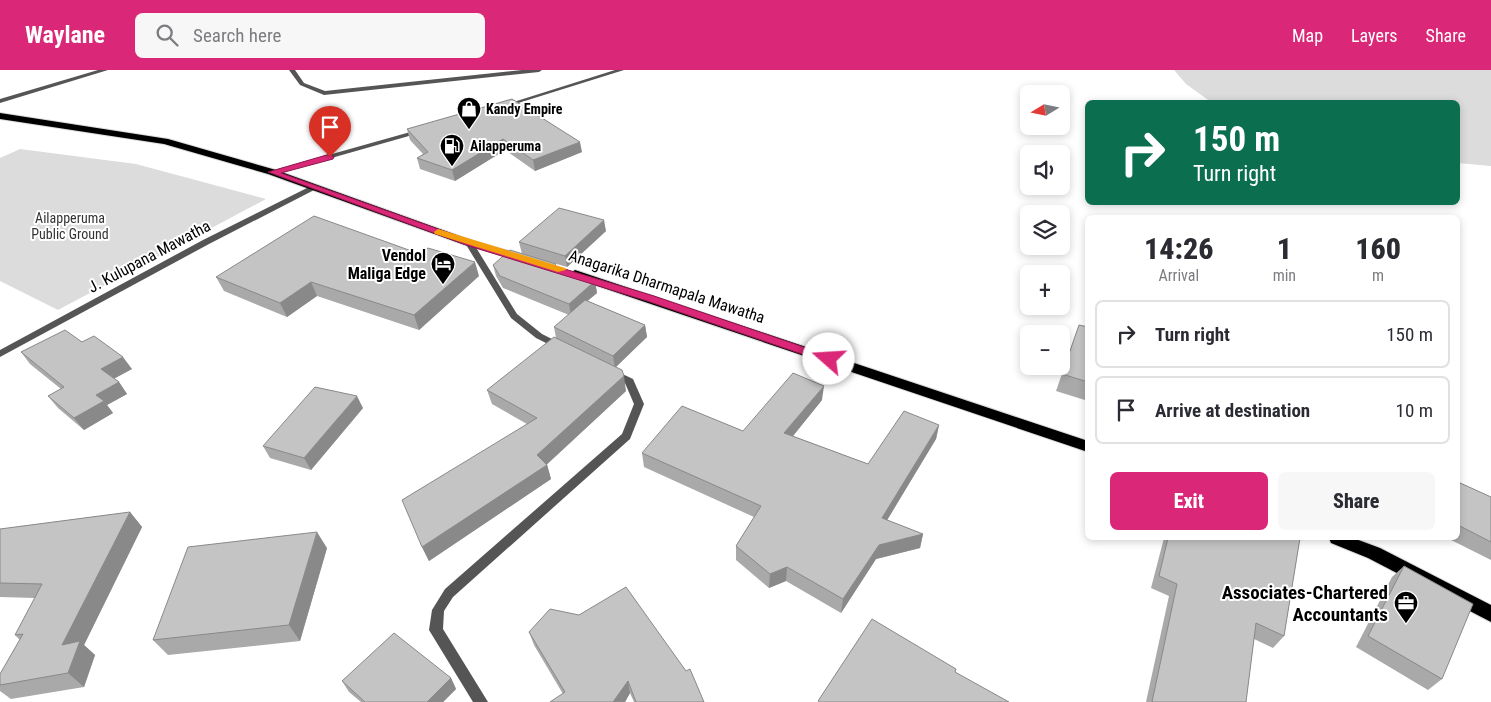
<!DOCTYPE html>
<meta charset="utf-8">
<style>
body{margin:0;font-family:"Roboto Condensed",sans-serif;background:#f7f7f7;color:#2b2b33;height:100vh;display:flex;flex-direction:column;font-size:19px;white-space:nowrap}
*{box-sizing:border-box;margin:0}
p{font-size:16px;color:#7c7c81}
.icon{flex:none;width:28px;height:28px;fill:none;stroke:currentColor;stroke-width:2;stroke-linecap:round;stroke-linejoin:round}
.map{position:relative;flex:1;overflow:hidden}
.side{position:absolute;left:1085px;top:145px;width:375px;height:325px;display:flex;flex-direction:column;background:#fff;border-radius:8px;box-shadow:0 2px 8px #0003}
.side>*{flex:none}
.hud{position:absolute;left:1085px;top:30px;width:375px;height:105px;border-radius:8px;box-shadow:0 2px 8px #0003;background:#0b6e4f;color:#fff;overflow:hidden}
.needle{width:32px;rotate:260deg}
.controls{position:absolute;left:1020px;top:15px;display:grid;gap:10px}
.controls a{display:grid;place-items:center;width:50px;height:50px;border-radius:8px;background:#fff;box-shadow:0 2px 8px #0003;font-size:25px}
.pin{position:absolute;display:grid;place-items:center;width:42px;height:42px;color:#fff;margin:-51px -21px;border-radius:50% 50% 50% 0;rotate:-45deg;box-shadow:0 0 5px #0007}
.pin .icon{rotate:45deg}
.me{position:absolute;width:55px;margin:-28px;rotate:289deg;stroke-linejoin:round;filter:drop-shadow(0 0 4px #0008)}
.turn{display:flex;align-items:center;gap:18px;height:105px;padding:0 25px;font-size:22px}
.turn .icon{width:65px;height:65px;stroke-width:2.5}
.turn b{display:block;font-size:35px;line-height:42px}
.eta{display:flex;justify-content:space-evenly;align-items:center;height:85px;text-align:center}
.eta b{font-size:30px;font-weight:800;line-height:35px}
.cta{display:flex;gap:10px;margin-top:auto;padding:10px 25px}
.cta a{flex:1;height:58px;border-radius:8px;background:#db2777;color:#fff;font-size:20px;font-weight:800;line-height:58px;text-align:center}
.cta a+a{background:#f7f7f7;color:#2b2b33}
ul{padding:0;list-style:none}
li{display:flex;align-items:center;gap:15px;height:68px;margin:0 10px 8px;padding:0 15px;border:2px solid #e1e1e2;border-radius:8px}
li div{flex:1}
li b{display:block;font-size:19px}
li em{font-style:normal}
header{display:flex;align-items:center;gap:30px;box-sizing:border-box;height:70px;padding:0 25px;background:#db2777;color:#fff}
header strong{font-size:24px}
nav{display:flex;gap:28px;margin-inline-start:auto;font-size:18px}
.search{width:350px;height:45px;background:#f7f7f7;display:flex;align-items:center;gap:12px;box-sizing:border-box;padding:0 18px;border-radius:8px;color:#7c7c81;font-size:19px}
.map>svg:first-child{display:block}
.green{fill:#dcdcdc}
.lines{fill:none;stroke-linecap:round;stroke-linejoin:round}
.trunk-casing{stroke:#dbdbdb;stroke-width:2}
.service{fill:#555;fill-rule:evenodd}
.minor{fill:#555;fill-rule:evenodd}
.trunk{fill:#000;fill-rule:evenodd}
.wall{fill:#a9a9a9}
.shaded-wall{fill:#898989}
.building{fill:#c4c4c4;stroke:#898989}
.route{fill:#db2777;stroke:#8e194d}
.slow{fill:#f59e0b}
.labels{text-anchor:middle;stroke-width:4;stroke-linejoin:round;paint-order:stroke}
.far-poi-label{font-size:14px;font-weight:bold;fill:#000;stroke:#fff;text-anchor:start}
.far-park-label{font-size:14px;fill:#333;stroke:#fff}
.poi-label{font-size:16px;font-weight:bold;fill:#000;stroke:#fff;text-anchor:end}
.street-label{font-size:16px;fill:#000;stroke:#fff}
.near-poi-label{font-size:19px;font-weight:bold;fill:#000;stroke:#fff;text-anchor:end}
</style>
<header>
<strong>Waylane</strong>
<div class="search"><svg class="icon" aria-label="search" viewBox="0 0 24 24"><circle cx="10" cy="10" r="6"/><path d="M15 15l6 6"/></svg>Search here</div>
<nav><a>Map</a><a>Layers</a><a>Share</a></nav>
</header>
<div class="map">
<svg width="1491" height="632" viewBox="0 0 1491 632">
<rect width="100%" height="100%" fill="#fff"/>
<path class="green" d="M1174,0H1491V96L1458,93V32H1211L1186,14Z
M20,79L136,94L266,129L58,240L0,211V88Z"/>
<g class="lines">
<defs>
<path id="trunk" d="M0,43L168,69L276,100L473,171L527,186L529,188L523,191L465,175L268,104L164,74L0,49Z
M575,200L1088,371V382L571,207L569,204Z
M1329,468H1353L1380,478L1491,535V552L1368,488L1331,473Z"/>
</defs>
<use href="#trunk" class="trunk-casing"/>
<path class="service" d="M98,0H108L0,33V29Z"/>
<path class="minor" d="M289,0H295L304,13L325,21L522,0H542L539,2L324,25L300,15Z
M615,0H624L506,37L501,36Z
M421,59L424,61L423,62L275,104L268,102Z
M311,116H317L318,118L209,174L0,287V280L203,170Z
M466,171H472L517,244L542,264L564,275L566,277L564,279H558L536,268L511,248L465,173Z
M612,299L633,309L644,334L630,369L453,527L444,541L443,559L488,632H473L429,560L432,540L445,519L622,364L634,334L625,313L609,304L607,302L609,300Z"/>
<use href="#trunk" class="trunk"/>
</g>
<path class="wall" d="M512,29L582,82L535,101L505,80L455,111L420,99L417,88L423,84L410,70L407,59Z
M606,161L567,197L522,184L519,172Z
M556,194V196L595,211L597,223L587,231L645,255L647,267L615,297L626,321L547,394L551,409L429,491L422,477L527,354L492,334L487,320L556,268L554,257L569,245L503,218L496,206L493,195Z
M479,206L419,260L317,226L287,247L224,221L216,207Z
M1079,255L1088,257V331L1056,321Z
M82,272L132,299L114,308L119,312L127,324L107,335L113,343L84,360L58,338L48,326L61,319L30,294L21,282Z
M822,330L793,366L868,394L939,355L936,369L887,450L923,464L920,478L876,489L841,543L786,511L769,518L736,490V476L754,447L644,397L642,383L743,361Z
M363,338L311,400L270,388L263,376Z
M1458,412L1491,427V490L1447,468H1458Z
M130,442L142,457L84,575L95,585L84,617L11,629L0,621V604L20,570L15,565L35,528L0,527V459Z
M1164,468H1300L1284,566L1273,578L1254,569L1246,632H1146L1169,526L1151,518Z
M327,478L300,571L168,585L153,570Z
M1404,496L1442,609L1428,620L1356,577L1392,507Z
M529,562L704,632H634L630,623L625,632H550L563,624L534,575Z
M451,608L456,619L443,632H361L349,622L342,611Z"/>
<path class="shaded-wall" d="M503,69L505,80L455,111L452,100Z
M580,72L582,82L535,101L533,90Z
M604,150L606,161L567,197L565,186Z
M475,192L479,206L419,260L414,245Z
M595,211L597,223L571,245L569,234Z
M311,212L317,226L287,247L280,233Z
M645,255L647,267L615,298L613,286Z
M123,287L132,299L110,311L101,299Z
M624,306L626,321L542,399L547,395L551,409L429,491L422,477L537,385Z
M119,312L127,324L107,335L113,343L84,360L74,348L96,325Z
M824,316L822,330L784,377V363Z
M357,326L363,338L311,400L304,388Z
M939,355L936,369L880,462L882,448Z
M130,442L142,457L84,575L95,585L84,617L68,603L62,575Z
M317,462L327,478L300,571L289,555Z
M923,464L920,478L876,489L841,543L843,529L879,475Z
M787,497L786,511L769,518L770,504Z
M451,608L456,619L443,632H427Z
M628,611L630,623L625,632H613Z"/>
<path class="building" d="M512,29L580,72L533,90L503,69L452,100L417,88L428,82L407,59Z
M559,138L604,150L565,186L519,172Z
M314,146L420,184L428,178L475,192L414,245L311,212L280,233L216,207Z
M510,180L556,194L554,196L595,211L569,234L500,206L493,195Z
M585,230L645,255L613,286L554,257Z
M1079,255L1088,257V312L1062,304Z
M65,260L82,272L94,266L123,287L101,299L119,312L96,325L104,331L74,348L48,326L64,317L21,282Z
M554,267L622,300L624,306L537,385L547,395L422,477L402,430L537,348L487,320Z
M793,303L824,316L784,363L868,394L904,341L939,355L882,448L923,464L879,475L843,529L787,497L770,504L736,476L761,436L642,383L682,336L743,361Z
M315,317L357,326L304,388L263,376Z
M1458,412L1491,427V472L1458,455Z
M130,442L62,575L80,571L68,603L0,615V604L23,564L15,565L42,514L0,513V459Z
M317,462L289,555L153,570L188,477Z
M1168,468H1300L1284,566L1256,553L1246,632H1152L1177,514L1159,506Z
M1404,496L1473,534L1442,609L1368,566Z
M626,517L686,601L690,599L704,632H636L628,611L613,632H550L565,622L529,562L550,539L579,545Z
M872,549L956,599L955,602L1009,632H820L818,631Z
M394,563L451,608L427,632H365L342,611Z"/>
<path class="route" d="M330,84L334,87L333,89L281,103L472,171L654,226L833,287L834,289L833,292H825L647,231L466,175L268,102Z"/>
<path class="slow" d="M438,159L565,198L566,200L558,202L435,164L434,162Z"/>
<defs>
<symbol id="shop-pin" viewBox="-11 -11 22 30"><path d="M0 17L-7.5 6A9.5 9.5 0 1 1 7.5 6Z" fill="#000" stroke="#fff"/><path d="M-5-2.5h2.3a2.7 3.5 0 0 1 5.4 0H5L5.5 6h-11ZM-1.5-2.5h3a1.5 2.3 0 0 0-3 0Z" fill="#fff"/></symbol>
<symbol id="fuel-pin" viewBox="-11 -11 22 30"><path d="M0 17L-7.5 6A9.5 9.5 0 1 1 7.5 6Z" fill="#000" stroke="#fff"/><path d="M-5.5-6h7V0h2V4h1.3V-2.5L3-4.5l.8-.8L6-3V5H2.5V1h-1V6h-7ZM-4.2-4.7v3.2H.2V-4.7Z" fill="#fff"/></symbol>
<symbol id="hotel-pin" viewBox="-11 -11 22 30"><path d="M0 17L-7.5 6A9.5 9.5 0 1 1 7.5 6Z" fill="#000" stroke="#fff"/><path d="M-6-4.5h1.5V1H6V5H4.5V3h-9V5H-6ZM-4 0a1.8 1.8 0 1 1 3.6 0ZM.5 0V-2.5h3Q6-2.5 6 0Z" fill="#fff"/></symbol>
<symbol id="office-pin" viewBox="-11 -11 22 30"><path d="M0 17L-7.5 6A9.5 9.5 0 1 1 7.5 6Z" fill="#000" stroke="#fff"/><path d="M-6-3h4V-5.5h4V-3h4V5H-6ZM-1-4.5V-3h2v-1.5ZM-6 0V1H6V0Z" fill="#fff"/></symbol>
</defs>
<g fill-rule="evenodd">
<use href="#shop-pin" x="455" y="25" width="28" height="38"/>
<use href="#fuel-pin" x="438" y="62" width="28" height="38"/>
<use href="#hotel-pin" x="429" y="180" width="28" height="38"/>
<use href="#office-pin" x="1392" y="519" width="28" height="38"/>
</g>
<g class="labels">
<g class="far-poi-label">
<text x="486" y="44">Kandy Empire</text>
<text x="470" y="81">Ailapperuma</text>
</g>
<g class="far-park-label">
<text x="70" y="153">Ailapperuma<tspan x="70" dy="16">Public Ground</tspan></text>
</g>
<g class="poi-label">
<text x="426" y="191">Vendol<tspan x="426" dy="18">Maliga Edge</tspan></text>
</g>
<g class="street-label">
<text transform="translate(149 186) rotate(-28)" y="6">J. Kulupana Mawatha</text>
<text transform="translate(667 216) rotate(18)" y="6">Anagarika Dharmapala Mawatha</text>
</g>
<g class="near-poi-label">
<text x="1388" y="529">Associates-Chartered<tspan x="1388" dy="22">Accountants</tspan></text>
</g>
</g>
</svg>
<div class="controls">
<a><svg class="needle" viewBox="-14 -14 28 28"><path d="M0-13l5 13h-10z" fill="#e53935"/><path d="M0 13l5-13h-10z" fill="#7c7c81"/></svg></a>
<a><svg class="icon" aria-label="sound" viewBox="0 0 24 24"><path d="M4 9h4l5-4v14l-5-4H4zM17 9q2 3 0 6"/></svg></a>
<a><svg class="icon" aria-label="layers" viewBox="0 0 24 24"><path d="M12 4l9 5-9 5-9-5zM3 14l9 5 9-5"/></svg></a>
<a>+</a>
<a>−</a>
</div>
<div class="pin" style="left:330px;top:87px;background:#d93025"><svg class="icon" aria-label="arrive" viewBox="0 0 24 24"><path d="M6 21V4h12l-3 4 3 4H6"/></svg></div>
<svg class="me" style="left:829px;top:289px" viewBox="-20 -20 40 40"><circle r="19" fill="#fff"/><path d="M0-13L10 11 0 6-10 11z" fill="#db2777"/></svg>
<div class="hud">
<div class="turn"><svg class="icon" aria-label="right" viewBox="0 0 24 24"><path d="M7 20v-9h11M14 6l5 5-5 5"/></svg><div><b>150 m</b>Turn right</div></div>
</div>
<section class="side">
<div class="eta">
<div><b>14:26</b><p>Arrival</p></div>
<div><b>1</b><p>min</p></div>
<div><b>160</b><p>m</p></div>
</div>
<ul>
<li><svg class="icon" aria-label="right" viewBox="0 0 24 24"><path d="M7 20v-9h11M14 6l5 5-5 5"/></svg><div><b>Turn right</b></div><em>150 m</em></li>
<li><svg class="icon" aria-label="arrive" viewBox="0 0 24 24"><path d="M6 21V4h12l-3 4 3 4H6"/></svg><div><b>Arrive at destination</b></div><em>10 m</em></li>
</ul>
<div class="cta"><a>Exit</a><a>Share</a></div>
</section>
</div>
